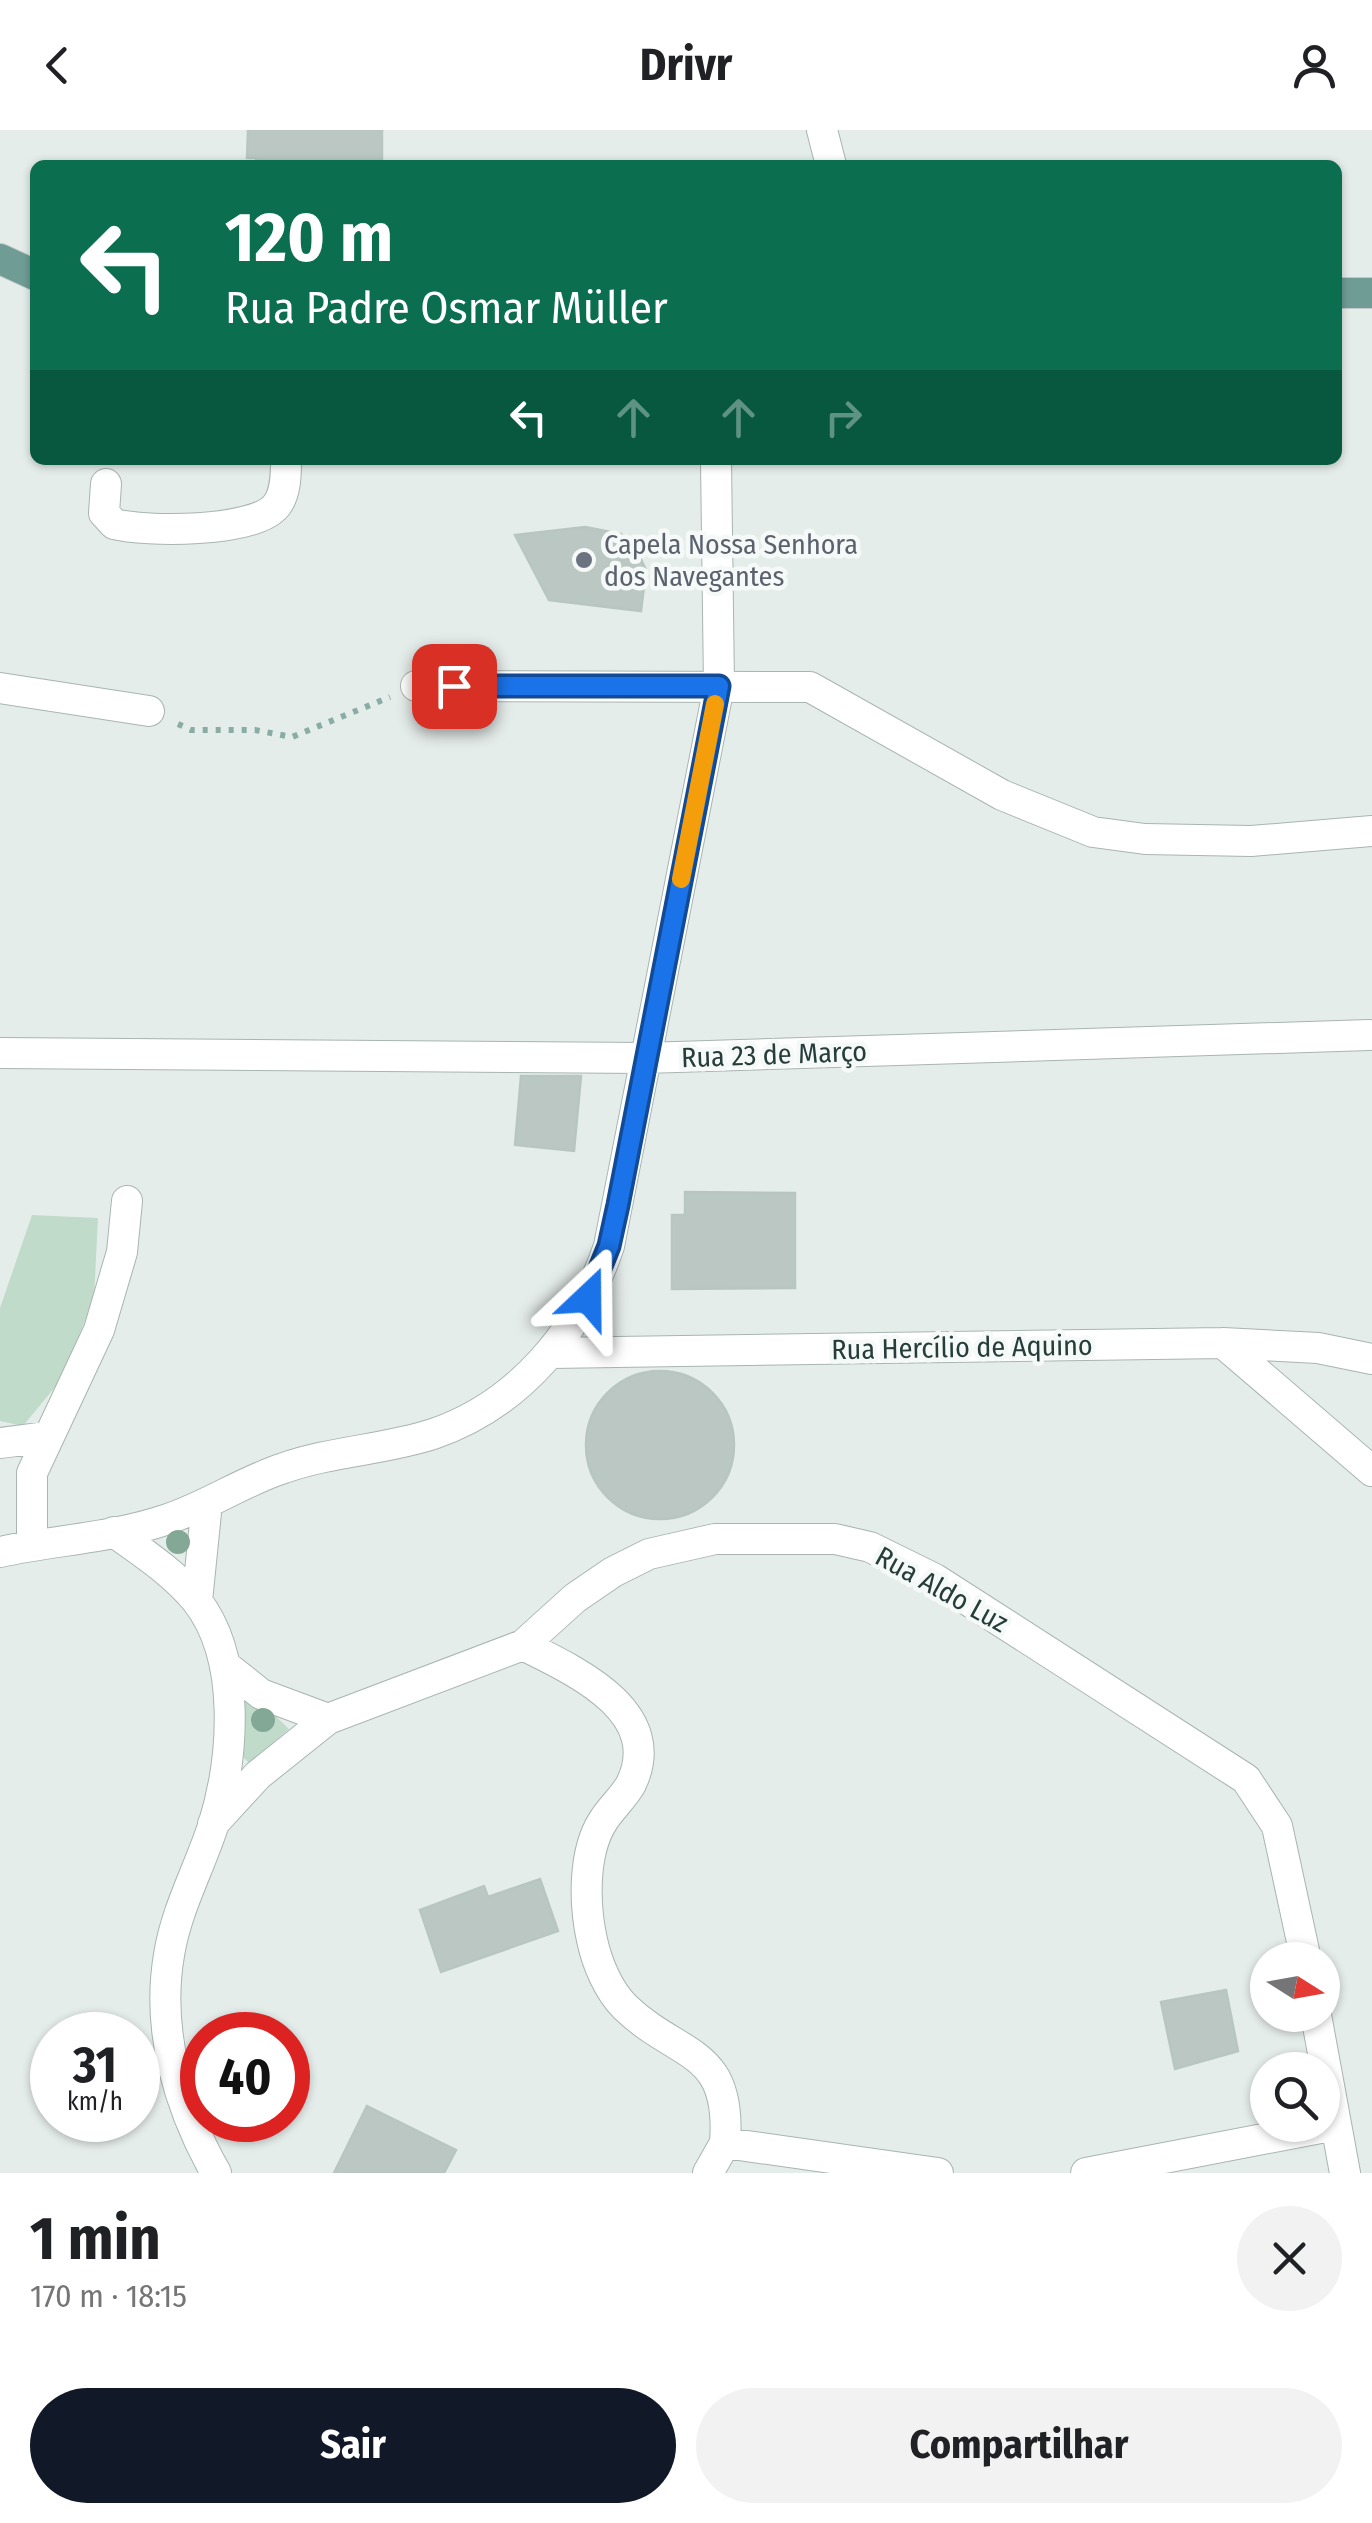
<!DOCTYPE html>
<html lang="pt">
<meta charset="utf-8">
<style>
body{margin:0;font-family:"Fira Sans Condensed",sans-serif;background:#f2f2f2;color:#202124;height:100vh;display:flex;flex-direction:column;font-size:38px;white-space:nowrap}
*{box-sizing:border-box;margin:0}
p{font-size:32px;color:#757577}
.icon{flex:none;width:55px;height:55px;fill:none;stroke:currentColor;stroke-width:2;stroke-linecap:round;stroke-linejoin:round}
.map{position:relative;height:2043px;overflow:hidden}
.sheet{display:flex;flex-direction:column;background:#fff;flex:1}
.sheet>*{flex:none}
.top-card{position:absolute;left:30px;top:30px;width:1312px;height:305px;border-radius:15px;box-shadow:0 2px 8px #0004;background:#0b6e4f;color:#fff;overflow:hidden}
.needle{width:65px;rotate:101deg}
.controls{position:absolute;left:1250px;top:1812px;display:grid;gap:20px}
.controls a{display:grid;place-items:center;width:90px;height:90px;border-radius:50%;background:#fff;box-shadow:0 2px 8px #0004;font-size:50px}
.speed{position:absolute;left:30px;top:1882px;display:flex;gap:20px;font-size:50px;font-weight:700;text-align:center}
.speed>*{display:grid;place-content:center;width:130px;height:130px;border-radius:50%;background:#fff;box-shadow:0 2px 8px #0004;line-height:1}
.speed small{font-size:25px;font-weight:400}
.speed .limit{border:15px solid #d22;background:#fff;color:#111}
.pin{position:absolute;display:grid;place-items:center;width:85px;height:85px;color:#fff;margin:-42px;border-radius:20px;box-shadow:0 5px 15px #0006}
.me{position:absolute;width:110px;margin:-55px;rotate:23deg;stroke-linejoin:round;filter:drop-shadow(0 0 8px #0008)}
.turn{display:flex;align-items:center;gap:35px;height:210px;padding:0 30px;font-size:45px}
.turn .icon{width:130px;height:130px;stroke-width:2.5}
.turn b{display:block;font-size:70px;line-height:85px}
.lanes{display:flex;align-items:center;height:95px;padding:0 30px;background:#0003;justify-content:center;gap:50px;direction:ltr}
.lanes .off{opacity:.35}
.round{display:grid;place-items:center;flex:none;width:105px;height:105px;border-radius:52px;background:#f2f2f2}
.overview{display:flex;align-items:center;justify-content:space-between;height:170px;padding:0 30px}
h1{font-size:60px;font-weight:700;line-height:75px}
.cta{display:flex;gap:20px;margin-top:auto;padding:20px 30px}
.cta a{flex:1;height:115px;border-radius:60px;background:#111827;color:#fff;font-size:40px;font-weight:700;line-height:115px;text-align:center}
.cta a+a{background:#f2f2f2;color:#202124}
header{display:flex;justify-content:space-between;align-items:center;height:130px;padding:0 30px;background:#fff;font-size:45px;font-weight:700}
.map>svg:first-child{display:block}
.green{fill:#c1dbca}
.building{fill:#bbc7c3;stroke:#b8c6c1;stroke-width:2.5}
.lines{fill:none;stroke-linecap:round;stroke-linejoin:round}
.minor-casing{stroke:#a8b5b1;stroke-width:32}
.major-casing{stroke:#c2c9c8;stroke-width:32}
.path{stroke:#89ada5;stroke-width:6;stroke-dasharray:5 8;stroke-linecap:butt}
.minor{stroke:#fff;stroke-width:30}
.major{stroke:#6f9d96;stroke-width:30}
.tree{fill:#84a896}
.route-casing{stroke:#114b97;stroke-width:25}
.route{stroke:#1a73e8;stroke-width:18}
.slow{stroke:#f59e0b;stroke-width:18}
.worship-dot{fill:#6b7280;stroke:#f5f9f8;stroke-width:4}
.labels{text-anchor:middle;stroke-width:9;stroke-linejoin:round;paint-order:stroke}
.worship-label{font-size:28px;fill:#5b616d;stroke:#f5f9f8;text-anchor:start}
.street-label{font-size:28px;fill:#263d39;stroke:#f5f9f8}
</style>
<header><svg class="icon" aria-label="back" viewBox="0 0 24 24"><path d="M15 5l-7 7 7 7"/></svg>Drivr<svg class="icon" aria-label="person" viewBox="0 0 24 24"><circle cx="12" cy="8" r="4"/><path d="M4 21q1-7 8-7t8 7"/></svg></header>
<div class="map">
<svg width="1372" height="2043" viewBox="0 0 1372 2043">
<rect width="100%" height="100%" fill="#e5edea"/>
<path class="green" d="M32,1085L98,1088L94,1169L60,1251L23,1296L0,1291V1178Z
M242,1567L258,1569L289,1599L249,1633L241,1625Z"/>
<path class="building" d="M248,0H382V35H256V28H247Z
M585,397L621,404L636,419L646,440L641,481L549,470L515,405Z
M521,946H581L574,1021L515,1015Z
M685,1062L795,1063V1158L672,1159V1085H685Z
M586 1315a74 74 0 1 1 148 0a74 74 0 1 1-148 0Z
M540,1749L558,1801L441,1842L420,1780L484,1756L488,1767Z
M1226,1860L1238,1921L1175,1939L1161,1872Z
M367,1976L456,2020L444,2043H334Z"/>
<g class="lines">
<defs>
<path id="minor" d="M822,0L831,35
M106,354L104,383L114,394C145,402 254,403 276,376C286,364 286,344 286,330
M416,556L810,557L1002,665L1093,702L1145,709L1251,711L1372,701
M0,558L149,581
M0,923L645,928L1369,905
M1223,1213L1372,1341
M551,1223L1223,1213L1318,1218L1372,1229
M0,1313L47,1307
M114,1402C142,1422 174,1443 196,1470C242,1528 234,1629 213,1696C199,1739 176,1780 169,1825C156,1901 179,1978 216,2043
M32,1415V1343L99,1200L122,1122L127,1071
M0,1422C54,1410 112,1408 165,1390C206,1377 243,1351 284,1338C332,1321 384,1320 433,1304C519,1275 581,1200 609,1116L719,556L716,330
M197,1471L207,1373
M523,1515C573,1540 666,1581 631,1654C624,1667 611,1678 603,1691C583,1722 584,1774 592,1810C597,1833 608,1860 625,1877C679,1929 732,1917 725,2013
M227,1537L261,1564L328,1589
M213,1694L258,1645L328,1589L523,1515L575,1468L613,1442L649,1424L715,1409H835L870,1417L935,1449L1246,1649L1277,1696L1306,1830
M1316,1885L1345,2043
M708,2043L725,2013L938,2043
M1086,2043L1336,1995"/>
<path id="major" d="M0,129L35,145
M1338,163H1372"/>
</defs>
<use href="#minor" class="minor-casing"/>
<use href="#major" class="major-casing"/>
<path class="path" d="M178,594L191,600H255L292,607L390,567"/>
<use href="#minor" class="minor"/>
<use href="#major" class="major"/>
</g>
<g class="tree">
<circle cx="178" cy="1412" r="12"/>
<circle cx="263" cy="1590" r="12"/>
</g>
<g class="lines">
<defs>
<path id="route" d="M454,556H719L618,1075L609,1116L588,1168"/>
</defs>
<use href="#route" class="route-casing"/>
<use href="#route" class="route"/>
<path class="slow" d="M681,749L715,574"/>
</g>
<circle class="worship-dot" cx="584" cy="430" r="10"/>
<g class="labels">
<g class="worship-label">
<text x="604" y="424">Capela Nossa Senhora<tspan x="604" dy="32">dos Navegantes</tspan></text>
</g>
<g class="street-label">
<text transform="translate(774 924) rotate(-2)" y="10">Rua 23 de Março</text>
<text transform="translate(962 1217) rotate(-1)" y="10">Rua Hercílio de Aquino</text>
<text transform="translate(942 1459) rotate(29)" y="10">Rua Aldo Luz</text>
</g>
</g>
</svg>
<div class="controls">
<a><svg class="needle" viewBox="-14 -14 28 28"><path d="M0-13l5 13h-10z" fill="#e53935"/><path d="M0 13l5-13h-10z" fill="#757577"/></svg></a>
<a><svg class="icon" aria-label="search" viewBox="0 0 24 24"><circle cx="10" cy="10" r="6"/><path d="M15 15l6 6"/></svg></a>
</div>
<div class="speed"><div>31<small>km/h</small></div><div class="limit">40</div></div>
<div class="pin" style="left:454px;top:556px;background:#d93025"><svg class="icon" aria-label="arrive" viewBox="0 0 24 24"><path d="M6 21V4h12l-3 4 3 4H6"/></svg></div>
<svg class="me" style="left:588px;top:1168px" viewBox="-20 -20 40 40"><path d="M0-17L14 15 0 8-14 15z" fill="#1a73e8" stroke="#fff" stroke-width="4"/></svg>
<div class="top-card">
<div class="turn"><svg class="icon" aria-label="left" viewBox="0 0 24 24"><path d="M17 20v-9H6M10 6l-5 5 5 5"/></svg><div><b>120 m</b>Rua Padre Osmar Müller</div></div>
<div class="lanes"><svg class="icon" aria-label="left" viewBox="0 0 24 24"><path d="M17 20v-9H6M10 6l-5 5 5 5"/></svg><svg class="icon off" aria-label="ahead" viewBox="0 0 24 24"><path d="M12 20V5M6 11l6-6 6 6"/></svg><svg class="icon off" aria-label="ahead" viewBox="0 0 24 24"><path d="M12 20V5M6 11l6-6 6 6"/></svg><svg class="icon off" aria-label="right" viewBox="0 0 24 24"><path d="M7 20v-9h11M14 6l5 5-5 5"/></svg></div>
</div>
</div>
<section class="sheet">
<div class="overview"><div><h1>1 min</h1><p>170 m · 18:15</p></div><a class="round"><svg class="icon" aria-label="close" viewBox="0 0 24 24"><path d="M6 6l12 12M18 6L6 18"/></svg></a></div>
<div class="cta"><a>Sair</a><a>Compartilhar</a></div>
</section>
